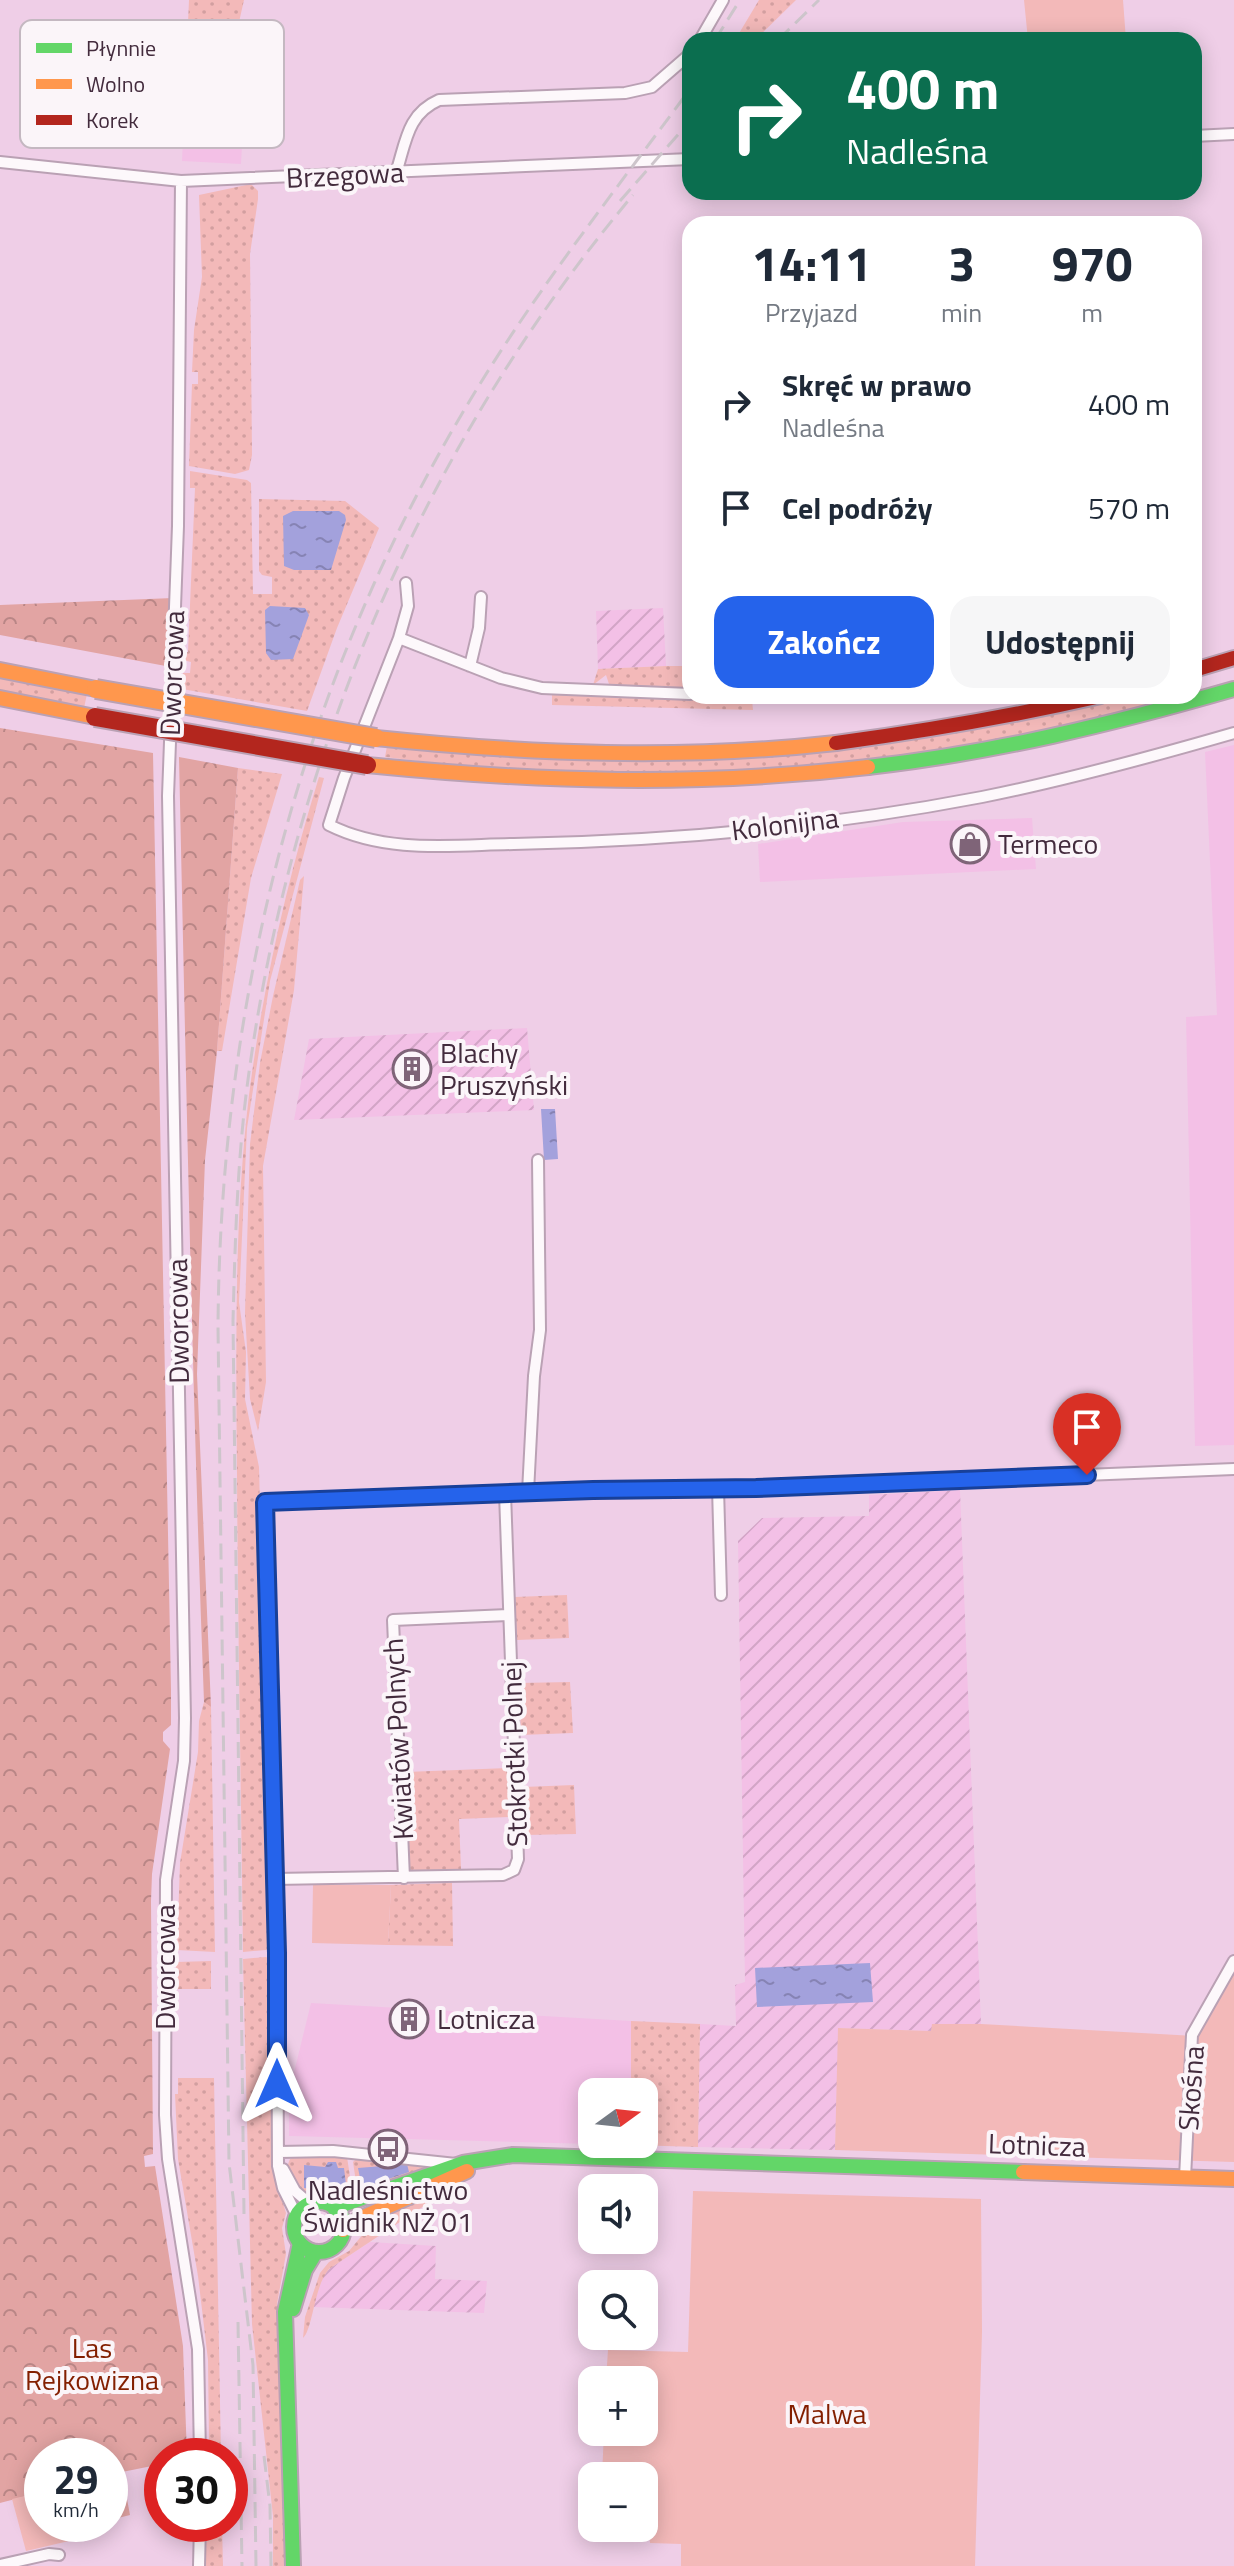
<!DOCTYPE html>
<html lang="pl">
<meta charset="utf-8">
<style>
body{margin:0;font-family:"Titillium Web",sans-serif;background:#f6f6f7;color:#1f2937;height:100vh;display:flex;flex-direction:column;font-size:30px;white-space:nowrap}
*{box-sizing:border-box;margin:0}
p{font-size:26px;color:#747a83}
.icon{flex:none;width:44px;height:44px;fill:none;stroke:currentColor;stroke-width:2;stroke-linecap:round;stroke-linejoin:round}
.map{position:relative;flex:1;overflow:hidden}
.details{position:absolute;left:682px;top:216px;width:520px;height:488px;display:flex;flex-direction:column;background:#fff;border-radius:24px;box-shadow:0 4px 20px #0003}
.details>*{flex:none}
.guide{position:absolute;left:682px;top:32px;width:520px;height:168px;border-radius:24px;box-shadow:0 4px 20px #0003;background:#0b6e4f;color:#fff;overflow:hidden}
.needle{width:52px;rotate:75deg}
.fabs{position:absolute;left:578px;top:2078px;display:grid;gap:16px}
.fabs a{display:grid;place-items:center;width:80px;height:80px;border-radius:16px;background:#fff;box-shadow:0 4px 20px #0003;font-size:40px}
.speed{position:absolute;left:24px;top:2438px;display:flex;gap:16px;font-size:40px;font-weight:700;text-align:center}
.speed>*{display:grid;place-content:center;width:104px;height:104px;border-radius:50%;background:#fff;box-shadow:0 4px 20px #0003;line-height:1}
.speed small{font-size:20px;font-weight:400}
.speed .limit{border:12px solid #d22;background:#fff;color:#111}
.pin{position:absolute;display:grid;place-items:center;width:68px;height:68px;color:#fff;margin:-82px -34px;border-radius:50% 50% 50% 0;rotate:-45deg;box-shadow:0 0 8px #0007}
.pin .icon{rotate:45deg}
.me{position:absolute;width:88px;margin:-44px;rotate:0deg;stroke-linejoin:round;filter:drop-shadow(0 0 6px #0008)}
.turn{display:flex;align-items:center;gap:28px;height:168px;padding:0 32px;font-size:36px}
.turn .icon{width:104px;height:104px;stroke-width:2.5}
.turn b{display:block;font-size:56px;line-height:68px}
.eta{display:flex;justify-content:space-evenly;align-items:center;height:136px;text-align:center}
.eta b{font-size:48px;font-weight:700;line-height:56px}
.cta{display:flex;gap:16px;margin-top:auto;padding:16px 32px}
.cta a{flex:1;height:92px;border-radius:24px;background:#2563eb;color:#fff;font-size:32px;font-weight:700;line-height:92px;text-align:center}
.cta a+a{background:#f6f6f7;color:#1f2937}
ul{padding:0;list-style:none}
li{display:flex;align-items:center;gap:24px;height:104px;padding:0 32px}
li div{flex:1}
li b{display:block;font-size:30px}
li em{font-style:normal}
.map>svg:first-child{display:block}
.built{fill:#f3c0e6}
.industrial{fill:url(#industrial-furrows)}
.grass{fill:url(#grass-dots)}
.forest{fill:url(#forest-crowns)}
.garden{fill:#f3b9b9}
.water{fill:url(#water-ripples)}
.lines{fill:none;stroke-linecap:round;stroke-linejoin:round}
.street-casing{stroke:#baa1b4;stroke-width:14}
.fast-casing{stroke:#baa1b4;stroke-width:18}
.slow-casing{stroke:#baa1b4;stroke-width:18}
.jam-casing{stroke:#baa1b4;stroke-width:18}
.street{stroke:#fdf8fb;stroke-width:10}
.fast{stroke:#63d668;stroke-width:14}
.slow{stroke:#ff974d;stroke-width:14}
.jam{stroke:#b3261e;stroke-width:14}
.rail{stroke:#cdc5cb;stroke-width:3;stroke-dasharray:16 8;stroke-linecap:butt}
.slow-bridge-casing{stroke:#baa1b4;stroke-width:22;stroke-linecap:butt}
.jam-bridge-casing{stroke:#baa1b4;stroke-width:22;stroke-linecap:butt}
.slow-bridge{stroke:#ff974d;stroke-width:18}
.jam-bridge{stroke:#b3261e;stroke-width:18}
.route-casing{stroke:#184099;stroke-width:20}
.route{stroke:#2563eb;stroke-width:14}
.labels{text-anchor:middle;stroke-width:8;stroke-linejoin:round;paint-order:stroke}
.street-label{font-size:28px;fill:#432b3d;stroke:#fbf5f9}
.poi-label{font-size:28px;fill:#432b3d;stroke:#fbf5f9;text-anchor:start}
.park-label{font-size:28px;fill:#831f00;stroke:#fbf5f9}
.key{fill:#fbf5f9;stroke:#c4b8c1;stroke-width:2}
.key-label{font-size:22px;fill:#432b3d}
</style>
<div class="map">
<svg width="1234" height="2566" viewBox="0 0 1234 2566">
<defs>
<pattern id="industrial-furrows" width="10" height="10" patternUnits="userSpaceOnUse" patternTransform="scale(2)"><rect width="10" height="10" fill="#f3c0e6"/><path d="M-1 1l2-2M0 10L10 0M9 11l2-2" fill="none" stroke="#d2a5c6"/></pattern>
<pattern id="grass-dots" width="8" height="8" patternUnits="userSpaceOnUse" patternTransform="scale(2)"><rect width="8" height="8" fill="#f3b9b9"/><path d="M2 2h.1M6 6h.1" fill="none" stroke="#d29fa0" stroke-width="1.8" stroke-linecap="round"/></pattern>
<pattern id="forest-crowns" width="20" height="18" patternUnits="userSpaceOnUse" patternTransform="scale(2)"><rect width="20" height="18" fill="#e2a4a3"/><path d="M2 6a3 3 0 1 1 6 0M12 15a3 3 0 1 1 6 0" fill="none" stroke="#b98686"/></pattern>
<pattern id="water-ripples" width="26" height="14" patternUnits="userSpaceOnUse" patternTransform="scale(2)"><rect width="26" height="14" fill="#a3a1dc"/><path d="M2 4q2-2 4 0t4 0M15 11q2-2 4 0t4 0" fill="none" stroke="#8683b4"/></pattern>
</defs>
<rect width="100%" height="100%" fill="#efcee7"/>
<path class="built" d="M186,69L246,72L241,164L182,161Z
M1234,745V1445L1195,1446L1186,1017L1217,1015L1205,752Z
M1032,818L1036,869L760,882L758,844L903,822Z
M311,2003L631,2021V2092H592V2144L289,2136V2093Z"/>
<path class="industrial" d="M663,608L666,666L598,669L596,611Z
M527,1028L534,1110L294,1120L309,1039Z
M960,1490L981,2024H933L932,2031L839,2028L835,2150L698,2147L700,2024L736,2026L735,1985L745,1982L738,1541L762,1518L869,1516V1495Z
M370,2242L436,2246L435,2279L487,2281L484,2313L312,2307L324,2275L329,2269Z"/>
<path class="grass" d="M189,0H244L237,31L246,72L186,69Z
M759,0H796L755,40H735Z
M251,184L258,191V199L250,254L252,455L249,470L235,474L189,466L192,384H198V372H192L194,330L202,277L199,195Z
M190,471L247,480L251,483L253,594H272V577L262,575L259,571V499L345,501L379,528L337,628L307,711L182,689L183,673H190L191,662L183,660L184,652H188L195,488H190Z
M666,666H690V689L610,687L606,675L593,685L598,669Z
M0,677L87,694L84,708L0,692Z
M552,694L640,698L752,699L753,710L552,705Z
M1122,696H1192L1130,714L880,762L686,777L510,772L385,757L387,746L628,761L1059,711Z
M238,768L282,774L251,878L222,1051H217Z
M319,777L324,778L270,981L247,1128L239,1302L246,1352L245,1399L259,1467L271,1947L266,1950L243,1952C241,1793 238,1634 237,1475C236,1348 234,1221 249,1095C263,986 287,881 319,777Z
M304,876L294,990L263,1166L266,1382L258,1431L250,1399L245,1313L250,1144L260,1063L273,996L300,880Z
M567,1595L569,1638L517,1640L515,1597Z
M570,1682L573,1733L521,1735L519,1683Z
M204,1702L211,1707L215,1952L177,1950L180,1863L198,1752L199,1721Z
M508,1768L509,1817L459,1819L461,1869L409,1871L406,1772Z
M574,1785L576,1834L525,1835L523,1787Z
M452,1883L453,1946L388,1945L391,1885Z
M266,1957L271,1960L272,2167L286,2213L282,2228L286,2254L277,2304L286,2566H273V2516L252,2324L243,1959Z
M211,1961V1989H176V1962Z
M631,2021L700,2024L698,2147L631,2145L644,2144V2092H631Z
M178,2078H214L221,2456H205L209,2441L208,2360L198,2276L178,2159L175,2094H178Z
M298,2155L347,2157L353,2196C339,2201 312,2201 300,2190C294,2185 291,2174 287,2167L290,2159Z
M357,2158L442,2164L362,2193L357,2189L353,2162Z
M428,2192L433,2200L329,2269C314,2286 313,2329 303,2338L305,2317L320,2273L329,2262L349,2251L364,2233L375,2227L373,2221Z
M205,2524H222L223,2566H204Z"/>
<path class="forest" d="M173,598L171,667L0,635V605Z
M0,728L153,753L171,1690V1725L163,1732V1741L170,1749L152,1874L151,1901L153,2154L144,2156L145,2167L155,2166L183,2346L187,2456H162V2464L122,2472L130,2515L110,2520V2456H42V2492L0,2503Z
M179,757L238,768L217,1051L205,1160L197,1374L211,1707L204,1702C192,1387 186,1072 179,757Z"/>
<path class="garden" d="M1024,0H1123L1126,40H1028Z
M313,1885H391L388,1945L312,1943Z
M1234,1969V2162L835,2150L838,2028L931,2031L932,2024H981L1195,2036Z
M693,2191L981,2199L982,2332L975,2566H681V2544L650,2543L649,2528L644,2521V2476H602L604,2432H644V2380H606L608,2350L688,2352Z
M42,2492V2524H65L69,2541L26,2551L12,2499Z"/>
<path class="water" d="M293,511H339L345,515L346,520L331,570H294L284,566L283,516Z
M270,606L305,608L309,615L293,659L271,660L266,653L265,610Z
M541,1109H555L558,1159L544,1160Z
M870,1963L873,2002L757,2007L755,1968Z
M328,2162H336L338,2168H344L347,2193L304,2188V2165L325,2167Z
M407,2164L409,2172L362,2188L358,2168Z"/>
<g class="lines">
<defs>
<path id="street" d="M700,40L723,0
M1194,136L1234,134
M0,162L181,181L690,159
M396,173C406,142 407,114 439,100L625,93L652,87L690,54
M181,181L178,526L168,796L185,1718L184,1761L166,1880L165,2115L168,2159L198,2349L200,2456
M399,638L408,606L406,583
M470,666L479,628L481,597
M690,694L542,688L501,678L399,638L344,778L329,825C387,854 452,845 514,844C667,841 831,826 982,797C1067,780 1151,757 1234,733
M718,1488L721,1595
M528,1492L534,1376L540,1330L538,1160
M404,1878L393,1620L508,1615
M275,1879L503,1875L514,1870L518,1859L505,1493
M279,2152L333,2151L456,2164
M283,2169L295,2191L310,2204
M1185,2178L1192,2035L1234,1961
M297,2216L283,2188L278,2166L277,1953L265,1502L593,1490L756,1488L1234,1469
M0,2565L49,2554L59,2555
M199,2566L200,2524"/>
<path id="fast" d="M868,767C993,753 1113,724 1234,689
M294 2227a25 25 0 1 1 50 0a25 25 0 1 1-50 0Z
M334,2208L463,2163L513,2155L1023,2172
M293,2309L305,2270L316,2252
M293,2566L285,2312L300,2243"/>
<path id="slow" d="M0,670L96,689
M0,698L95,717
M376,738C529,754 683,760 836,743
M367,765C539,782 696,787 868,767
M1023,2172L1234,2179
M343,2230L357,2220L467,2171"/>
<path id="jam" d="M1194,670L1234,658
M836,743C925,731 1013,716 1101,696"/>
</defs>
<use href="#street" class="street-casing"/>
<use href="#fast" class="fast-casing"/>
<use href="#slow" class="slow-casing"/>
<use href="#jam" class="jam-casing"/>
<use href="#street" class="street"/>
<use href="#fast" class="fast"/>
<use href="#slow" class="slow"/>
<use href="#jam" class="jam"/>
<path class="rail" d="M715,40L740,0
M778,40L819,0
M620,201L690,121
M244,2214L233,1321C235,1246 237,1170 246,1095C287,767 420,449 633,195
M238,2322L242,2566
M264,2456L270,2506L271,2566
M256,2566L253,2365L229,2163L218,1327C220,1005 298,690 463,412C530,298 612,195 690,89"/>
<defs>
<path id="slow-bridge" d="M96,689L376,738"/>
<path id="jam-bridge" d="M95,717L367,765"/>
</defs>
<use href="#slow-bridge" class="slow-bridge-casing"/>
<use href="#jam-bridge" class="jam-bridge-casing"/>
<use href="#slow-bridge" class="slow-bridge"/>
<use href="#jam-bridge" class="jam-bridge"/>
</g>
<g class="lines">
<defs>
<path id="route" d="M277,2084V1953L265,1502L593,1490L756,1488L1087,1475"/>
</defs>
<use href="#route" class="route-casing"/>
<use href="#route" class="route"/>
</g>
<defs>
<symbol id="shop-ring" viewBox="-11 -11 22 22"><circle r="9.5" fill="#fbf5f9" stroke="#7f6478" stroke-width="1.5"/><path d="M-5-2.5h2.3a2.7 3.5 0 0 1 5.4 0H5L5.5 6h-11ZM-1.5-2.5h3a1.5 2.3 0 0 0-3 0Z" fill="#7f6478"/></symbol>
<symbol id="building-ring" viewBox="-11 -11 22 22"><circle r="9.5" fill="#fbf5f9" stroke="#7f6478" stroke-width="1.5"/><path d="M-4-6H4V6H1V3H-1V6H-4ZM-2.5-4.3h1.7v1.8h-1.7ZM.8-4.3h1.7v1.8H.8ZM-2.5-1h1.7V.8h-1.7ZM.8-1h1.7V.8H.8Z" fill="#7f6478"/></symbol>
<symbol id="bus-ring" viewBox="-11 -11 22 22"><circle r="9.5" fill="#fbf5f9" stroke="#7f6478" stroke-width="1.5"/><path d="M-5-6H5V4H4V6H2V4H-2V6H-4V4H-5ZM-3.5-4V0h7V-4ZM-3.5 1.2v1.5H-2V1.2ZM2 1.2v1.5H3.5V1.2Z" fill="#7f6478"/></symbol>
</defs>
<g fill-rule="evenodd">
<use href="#shop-ring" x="948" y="822" width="44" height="44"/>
<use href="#building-ring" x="390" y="1047" width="44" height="44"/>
<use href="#building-ring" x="387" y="1997" width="44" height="44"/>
<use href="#bus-ring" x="366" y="2127" width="44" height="44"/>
</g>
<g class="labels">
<g class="street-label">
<text transform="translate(345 175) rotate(-3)" y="10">Brzegowa</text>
<text transform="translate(172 673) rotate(-88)" y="10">Dworcowa</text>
<text transform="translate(785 824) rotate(-7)" y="10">Kolonijna</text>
<text transform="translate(178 1321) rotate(-91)" y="10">Dworcowa</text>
<text transform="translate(398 1739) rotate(-93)" y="10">Kwiatów Polnych</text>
<text transform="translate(514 1754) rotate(-92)" y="10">Stokrotki Polnej</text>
<text transform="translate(165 1967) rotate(-90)" y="10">Dworcowa</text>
<text transform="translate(1191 2088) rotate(-86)" y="10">Skośna</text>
<text transform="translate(1037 2145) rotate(2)" y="10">Lotnicza</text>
</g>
<g class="poi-label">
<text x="998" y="854">Termeco</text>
<text x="440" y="1063">Blachy<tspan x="440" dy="32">Pruszyński</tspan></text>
<text x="437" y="2029">Lotnicza</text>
<text x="388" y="2200" text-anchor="middle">Nadleśnictwo<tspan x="388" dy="32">Świdnik NŻ 01</tspan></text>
</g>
<g class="park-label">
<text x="92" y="2358">Las<tspan x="92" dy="32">Rejkowizna</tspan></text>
<text x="827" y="2424">Malwa</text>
</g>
</g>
<rect x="20" y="20" width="264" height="128" rx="12" class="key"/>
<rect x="36" y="43" width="36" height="10" fill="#63d668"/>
<rect x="36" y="79" width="36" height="10" fill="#ff974d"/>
<rect x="36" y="115" width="36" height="10" fill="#b3261e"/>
<g class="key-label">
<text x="86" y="56">Płynnie</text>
<text x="86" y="92">Wolno</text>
<text x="86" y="128">Korek</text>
</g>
</svg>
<div class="fabs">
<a><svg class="needle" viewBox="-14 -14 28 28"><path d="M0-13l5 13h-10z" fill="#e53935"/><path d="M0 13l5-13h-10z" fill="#747a83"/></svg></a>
<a><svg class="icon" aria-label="sound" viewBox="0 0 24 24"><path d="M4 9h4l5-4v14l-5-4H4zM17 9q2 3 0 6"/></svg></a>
<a><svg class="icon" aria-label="search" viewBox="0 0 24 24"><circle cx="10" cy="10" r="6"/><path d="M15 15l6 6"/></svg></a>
<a>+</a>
<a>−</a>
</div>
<div class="speed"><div>29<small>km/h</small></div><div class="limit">30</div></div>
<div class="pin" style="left:1087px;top:1475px;background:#d93025"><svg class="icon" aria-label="arrive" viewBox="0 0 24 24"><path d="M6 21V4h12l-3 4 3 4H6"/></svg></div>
<svg class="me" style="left:277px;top:2084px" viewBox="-20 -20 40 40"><path d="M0-17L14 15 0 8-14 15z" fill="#2563eb" stroke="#fff" stroke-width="4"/></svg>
<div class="guide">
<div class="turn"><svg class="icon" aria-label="right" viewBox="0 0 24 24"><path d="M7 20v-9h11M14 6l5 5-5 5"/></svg><div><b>400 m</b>Nadleśna</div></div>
</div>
<section class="details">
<div class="eta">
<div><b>14:11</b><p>Przyjazd</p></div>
<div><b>3</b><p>min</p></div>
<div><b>970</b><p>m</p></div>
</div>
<ul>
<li><svg class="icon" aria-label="right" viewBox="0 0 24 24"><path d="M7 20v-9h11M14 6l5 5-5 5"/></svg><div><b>Skręć w prawo</b><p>Nadleśna</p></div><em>400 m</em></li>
<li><svg class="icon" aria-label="arrive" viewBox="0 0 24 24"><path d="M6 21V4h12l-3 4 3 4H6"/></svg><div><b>Cel podróży</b></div><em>570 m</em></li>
</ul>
<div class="cta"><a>Zakończ</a><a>Udostępnij</a></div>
</section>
</div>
